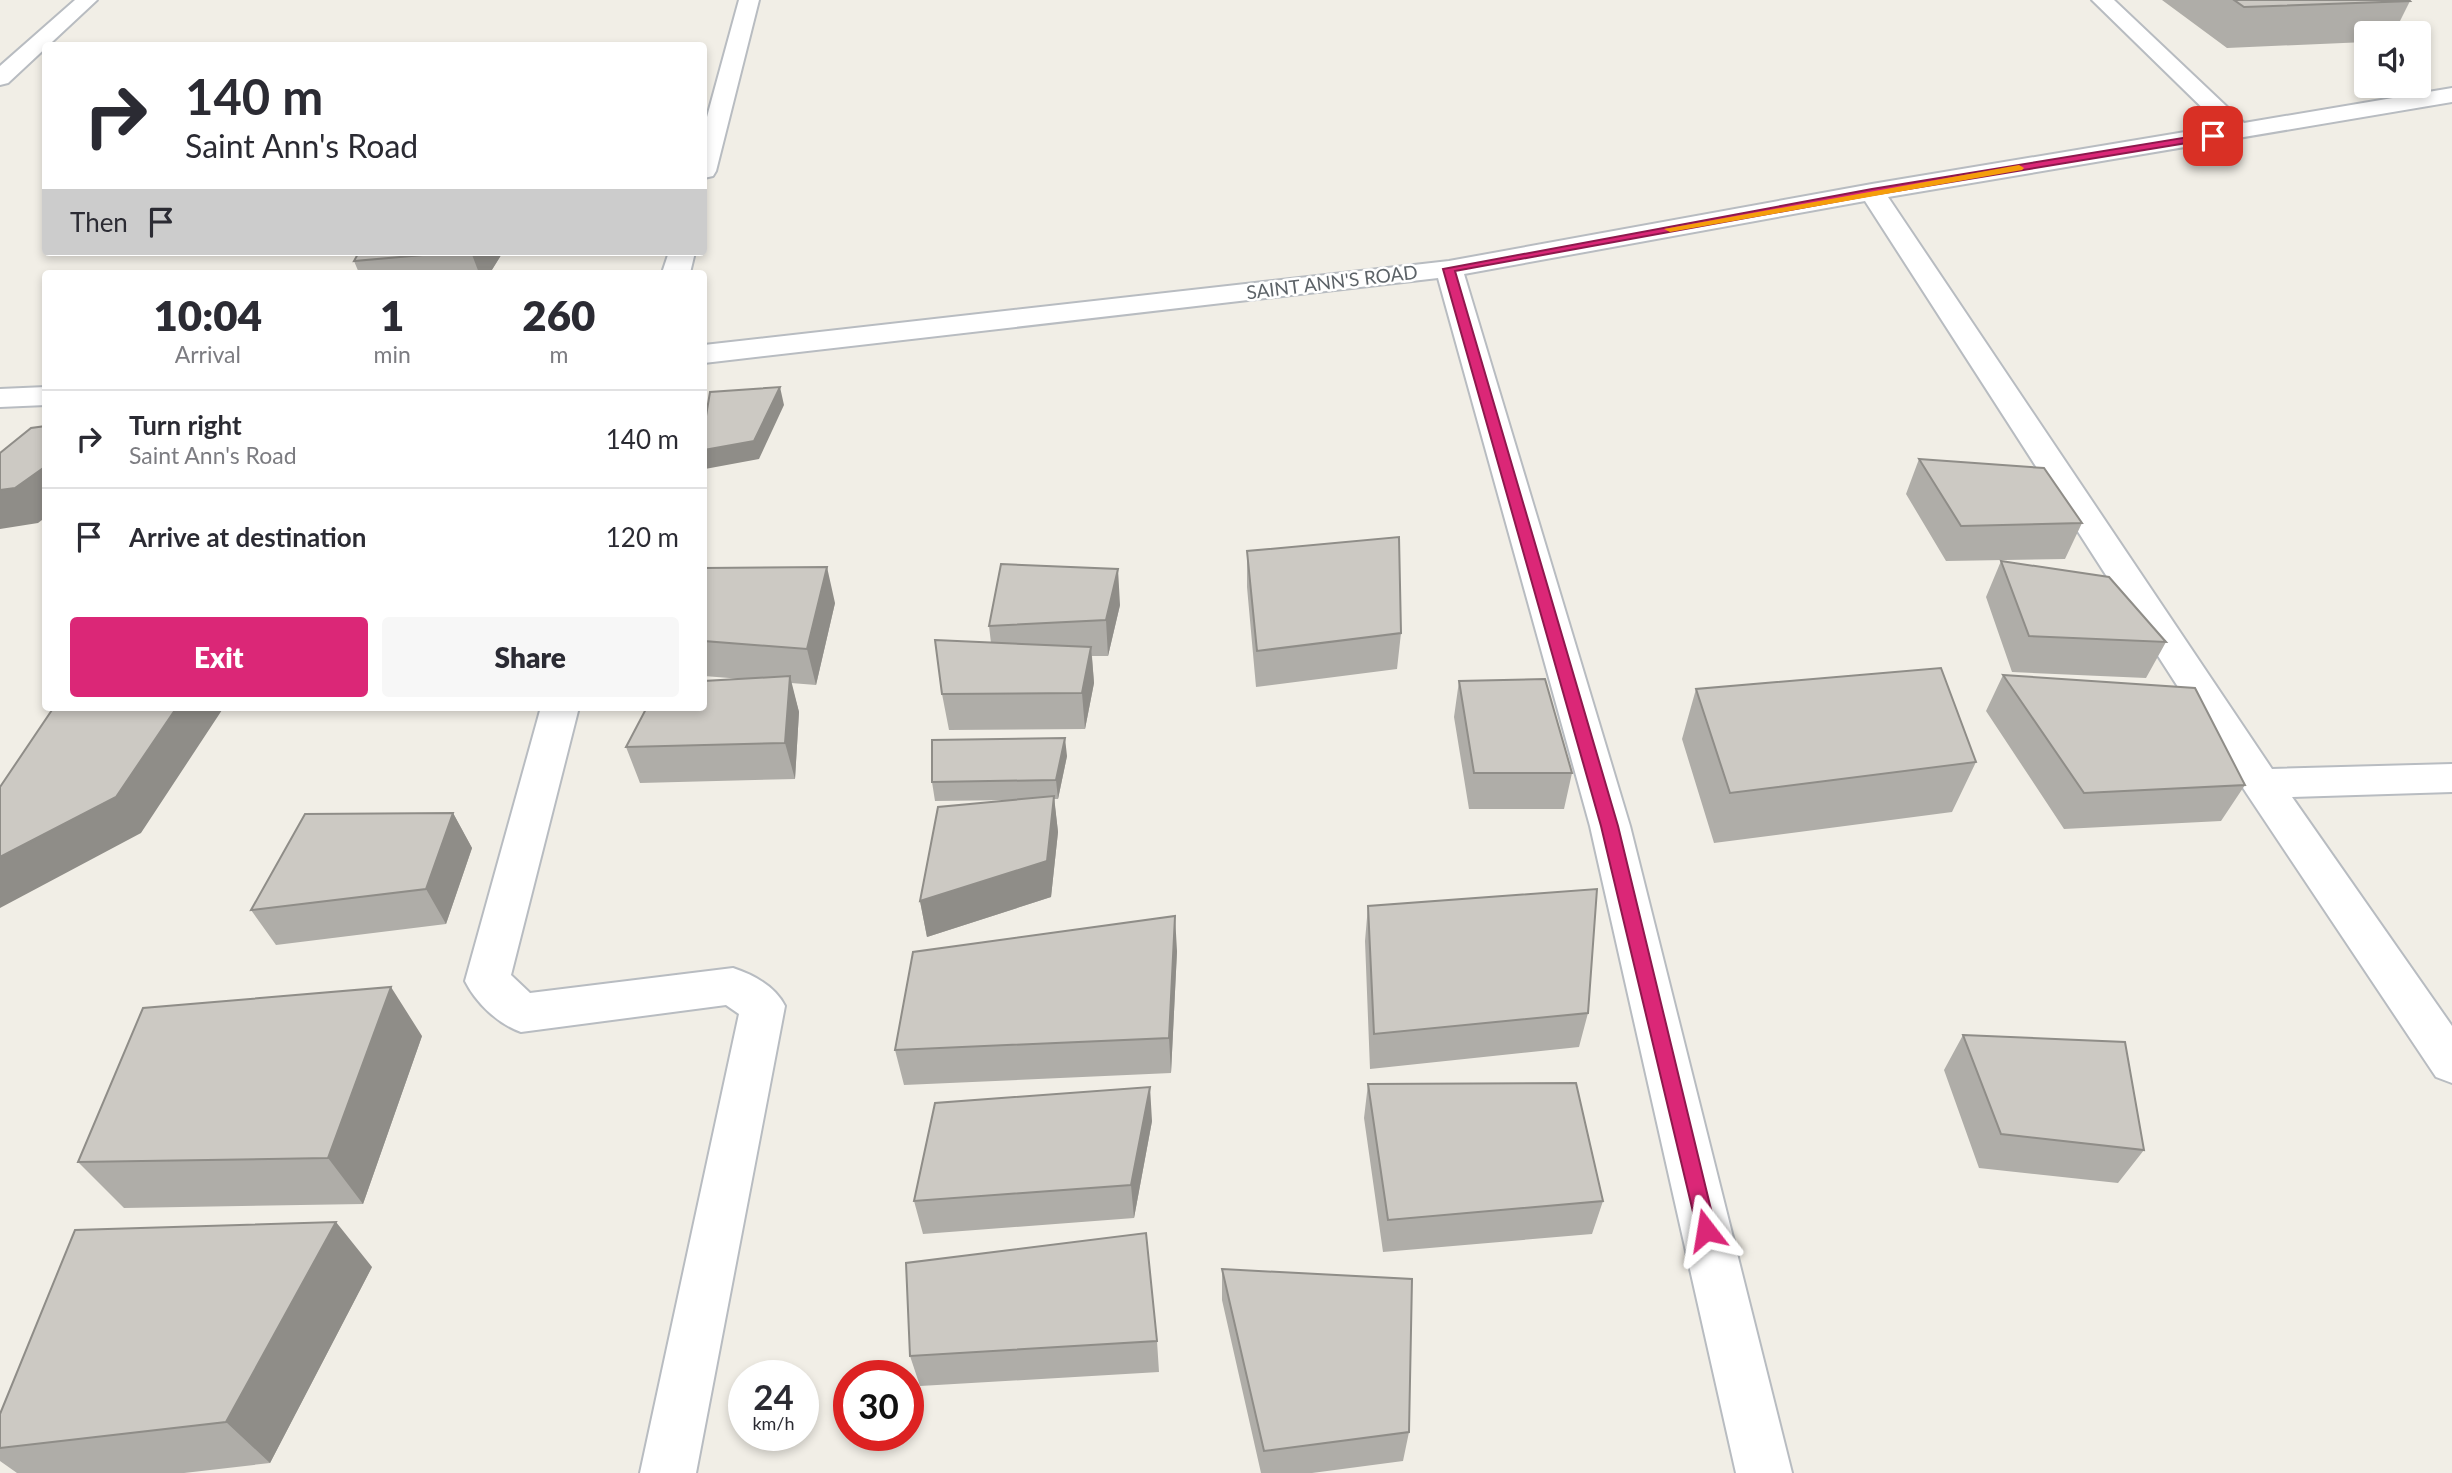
<!DOCTYPE html>
<style>
body{margin:0;font-family:Lato,sans-serif;background:#f7f7f7;color:#2b2b33;height:100vh;display:flex;flex-direction:column;font-size:26px;white-space:nowrap}
*{box-sizing:border-box;margin:0}
p{font-size:23px;color:#7c7c81}
.icon{flex:none;width:38px;height:38px;fill:none;stroke:currentColor;stroke-width:2;stroke-linecap:round;stroke-linejoin:round}
.map{position:relative;flex:1;overflow:hidden}
.panel{position:absolute;left:42px;top:270px;width:665px;height:441px;display:flex;flex-direction:column;background:#fff;border-radius:7px;box-shadow:0 4px 10px #0003}
.panel>*{flex:none}
.top-card{position:absolute;left:42px;top:42px;width:665px;height:214px;border-radius:7px;box-shadow:0 4px 10px #0003;background:#fff;color:#2b2b33;overflow:hidden}
.fabs{position:absolute;left:2354px;top:21px;display:grid;gap:14px}
.fabs a{display:grid;place-items:center;width:77px;height:77px;border-radius:7px;background:#fff;box-shadow:0 4px 10px #0003;font-size:35px}
.speed{position:absolute;left:728px;top:1360px;display:flex;gap:14px;font-size:35px;font-weight:700;text-align:center}
.speed>*{display:grid;place-content:center;width:91px;height:91px;border-radius:50%;background:#fff;box-shadow:0 4px 10px #0003;line-height:1}
.speed small{font-size:18px;font-weight:400}
.speed .limit{border:10px solid #d22;background:#fff;color:#111}
.pin{position:absolute;display:grid;place-items:center;width:60px;height:60px;color:#fff;margin:-30px;border-radius:14px;box-shadow:0 4px 10px #0006}
.me{position:absolute;width:77px;margin:-38px;rotate:346deg;stroke-linejoin:round;filter:drop-shadow(0 0 5px #0008)}
.turn{display:flex;align-items:center;gap:24px;height:147px;padding:0 28px;font-size:32px}
.turn .icon{width:91px;height:91px;stroke-width:2.5}
.turn b{display:block;font-size:49px;line-height:60px}
.then{display:flex;align-items:center;height:66px;padding:0 28px;background:#0003;gap:14px;font-size:26px}
.eta{display:flex;justify-content:space-evenly;align-items:center;height:119px;text-align:center}
.eta b{font-size:42px;font-weight:800;line-height:49px}
.action{display:flex;gap:14px;margin-top:auto;padding:14px 28px}
.action a{flex:1;height:80px;border-radius:7px;background:#db2777;color:#fff;font-size:28px;font-weight:800;line-height:80px;text-align:center}
.action a+a{background:#f7f7f7;color:#2b2b33}
ul{padding:0;list-style:none}
li{display:flex;align-items:center;gap:21px;height:98px;padding:0 28px;border-top:2px solid #e1e1e2}
li div{flex:1}
li b{display:block;font-size:26px}
li em{font-style:normal}
.map>svg:first-child{display:block}
.lines{fill:none;stroke-linecap:round;stroke-linejoin:round}
.minor-casing{stroke:#b8bcc1;stroke-width:4}
.minor{fill:#fff;fill-rule:evenodd}
.wall{fill:#afada8}
.shaded-wall{fill:#8f8d88}
.building{fill:#ccc9c3;stroke:#8f8d88;stroke-width:2}
.route{fill:#db2777;stroke:#8e194d;stroke-width:2}
.slow{fill:#f59e0b}
.labels{text-anchor:middle;stroke-width:5;stroke-linejoin:round;paint-order:stroke}
.far-street-label{font-size:19px;fill:#5d6368;stroke:#fff}
</style>
<div class="map">
<svg width="2452" height="1473" viewBox="0 0 2452 1473">
<rect width="100%" height="100%" fill="#f1eee6"/>
<g class="lines">
<defs>
<path id="minor" d="M75,0H97L8,83L0,85V66Z
M739,0H759L716,171L713,176L704,178V128Z
M2092,0H2114L2244,123L2452,88V102L1888,197L2272,769L2452,764V792L2292,797L2452,1026V1083L2436,1077L2247,794L1865,201L1464,274L1630,826L1792,1473H1736L1590,826L1438,278L704,363V345L1449,261L1872,184L2221,126Z
M669,252H695L690,273H662Z
M46,387V405L0,407V389Z
M541,707H579L511,975L530,993L733,968C754,975 775,986 785,1006L696,1473H640L739,1014L726,1005L521,1032C498,1024 476,1003 465,981Z"/>
</defs>
<use href="#minor" class="minor-casing"/>
<use href="#minor" class="minor"/>
</g>
<path class="wall" d="M2162,0H2409L2410,1L2394,33H2366V42L2227,48Z
M359,252H503L490,273H359L354,261Z
M1919,459L2082,523L2065,559L1946,561L1906,494Z
M1247,551L1401,633L1397,669L1256,687L1247,587Z
M2001,561L2166,642L2146,678L2012,672L1986,597Z
M704,568L835,603L816,685L791,683L799,712L795,779L640,783L626,747L742,679L704,676Z
M1120,605L1108,656H1092L1094,683L1085,729L949,730L942,694L991,643L989,626Z
M2003,675L2245,785L2221,821L2064,829L1986,711Z
M1459,681L1572,773L1564,809H1469L1454,717Z
M1696,689L1976,762L1952,812L1714,843L1682,739Z
M1067,756L1058,799H1054L1058,832L1051,897L927,937L920,901L1014,800L935,801L932,782Z
M453,813L472,848L446,924L276,945L251,910Z
M1368,906L1588,1013L1579,1047L1370,1069L1365,941Z
M1177,951L1171,1073L904,1085L895,1050Z
M1963,1035L2144,1150L2118,1183L1979,1168L1944,1070Z
M422,1036L363,1204L124,1208L78,1162Z
M1368,1084L1603,1201L1592,1234L1383,1252L1364,1118Z
M1152,1121L1134,1218L923,1234L914,1201Z
M372,1267L270,1463L184,1473H17L0,1461V1414Z
M1222,1269L1409,1432L1403,1461L1312,1473H1261L1222,1300Z
M1157,1341L1159,1372L920,1386L910,1356Z"/>
<path class="shaded-wall" d="M471,252H503L490,273H479Z
M780,387L784,405L759,459L705,469L704,464V450Z
M46,466V517L38,523L0,529V490Z
M827,567L835,603L816,685L807,649Z
M1118,569L1120,605L1108,656L1106,620Z
M1091,647L1094,683L1085,729L1082,693Z
M790,676L799,712L795,779L785,743Z
M177,707H224L141,833L0,908V857Z
M1065,738L1067,756L1058,799L1056,780Z
M1054,796L1058,832L1051,897L927,937L920,901Z
M453,813L472,848L446,924L426,889Z
M1175,916L1177,951L1171,1073L1169,1038Z
M391,987L422,1036L363,1204L328,1158Z
M1150,1087L1152,1121L1134,1218L1131,1185Z
M336,1222L372,1267L270,1463L226,1422Z"/>
<path class="building" d="M2234,0H2409L2410,1L2244,7Z
M359,252H457L354,261Z
M780,387L754,441L704,450V428L710,392Z
M46,426V466L15,488L0,490V453L31,428Z
M1919,459L2044,468L2082,523L1961,526Z
M1399,537L1401,633L1257,651L1247,551Z
M2001,561L2109,577L2166,642L2029,636Z
M1001,564L1118,569L1106,620L989,626Z
M827,567L807,649L704,641V568Z
M935,640L1091,647L1082,693L942,694Z
M1941,668L1976,762L1730,793L1696,689Z
M2003,675L2195,688L2245,785L2084,793Z
M790,676L785,743L626,747L647,707H704V681Z
M1545,679L1572,773H1474L1459,681Z
M54,707H177L116,797L0,857V787Z
M1065,738L1056,780L932,782V740Z
M1054,796L1047,861L920,901L938,807Z
M453,813L426,889L251,910L305,814Z
M1597,889L1588,1013L1374,1034L1368,906Z
M1175,916L1169,1038L895,1050L913,952Z
M391,987L328,1158L78,1162L143,1008Z
M1963,1035L2125,1042L2144,1150L2001,1134Z
M1576,1083L1603,1201L1388,1220L1368,1084Z
M1150,1087L1131,1185L914,1201L935,1103Z
M336,1222L226,1422L0,1448V1414L75,1230Z
M1146,1233L1157,1341L910,1356L906,1263Z
M1222,1269L1412,1279L1409,1432L1264,1451Z"/>
<path class="route" d="M2213,133L2217,138L1872,195L1455,271L1618,826L1716,1230L1713,1237L1706,1240L1699,1237L1601,826L1443,269L1872,189Z"/>
<path class="slow" d="M2019,165L2024,168L2022,170L1670,232L1664,229Z"/>
<g class="labels">
<g class="far-street-label">
<text transform="translate(1332 282) rotate(-7)" y="7">SAINT ANN'S ROAD</text>
</g>
</g>
</svg>
<div class="fabs">
<a><svg class="icon" aria-label="sound" viewBox="0 0 24 24"><path d="M4 9h4l5-4v14l-5-4H4zM17 9q2 3 0 6"/></svg></a>
</div>
<div class="speed"><div>24<small>km/h</small></div><div class="limit">30</div></div>
<div class="pin" style="left:2213px;top:136px;background:#d93025"><svg class="icon" aria-label="arrive" viewBox="0 0 24 24"><path d="M6 21V4h12l-3 4 3 4H6"/></svg></div>
<svg class="me" style="left:1706px;top:1230px" viewBox="-20 -20 40 40"><path d="M0-17L14 15 0 8-14 15z" fill="#db2777" stroke="#fff" stroke-width="4"/></svg>
<div class="top-card">
<div class="turn"><svg class="icon" aria-label="right" viewBox="0 0 24 24"><path d="M7 20v-9h11M14 6l5 5-5 5"/></svg><div><b>140 m</b>Saint Ann's Road</div></div>
<div class="then">Then<svg class="icon" aria-label="arrive" viewBox="0 0 24 24"><path d="M6 21V4h12l-3 4 3 4H6"/></svg></div>
</div>
<section class="panel">
<div class="eta">
<div><b>10:04</b><p>Arrival</p></div>
<div><b>1</b><p>min</p></div>
<div><b>260</b><p>m</p></div>
</div>
<ul>
<li><svg class="icon" aria-label="right" viewBox="0 0 24 24"><path d="M7 20v-9h11M14 6l5 5-5 5"/></svg><div><b>Turn right</b><p>Saint Ann's Road</p></div><em>140 m</em></li>
<li><svg class="icon" aria-label="arrive" viewBox="0 0 24 24"><path d="M6 21V4h12l-3 4 3 4H6"/></svg><div><b>Arrive at destination</b></div><em>120 m</em></li>
</ul>
<div class="action"><a>Exit</a><a>Share</a></div>
</section>
</div>
